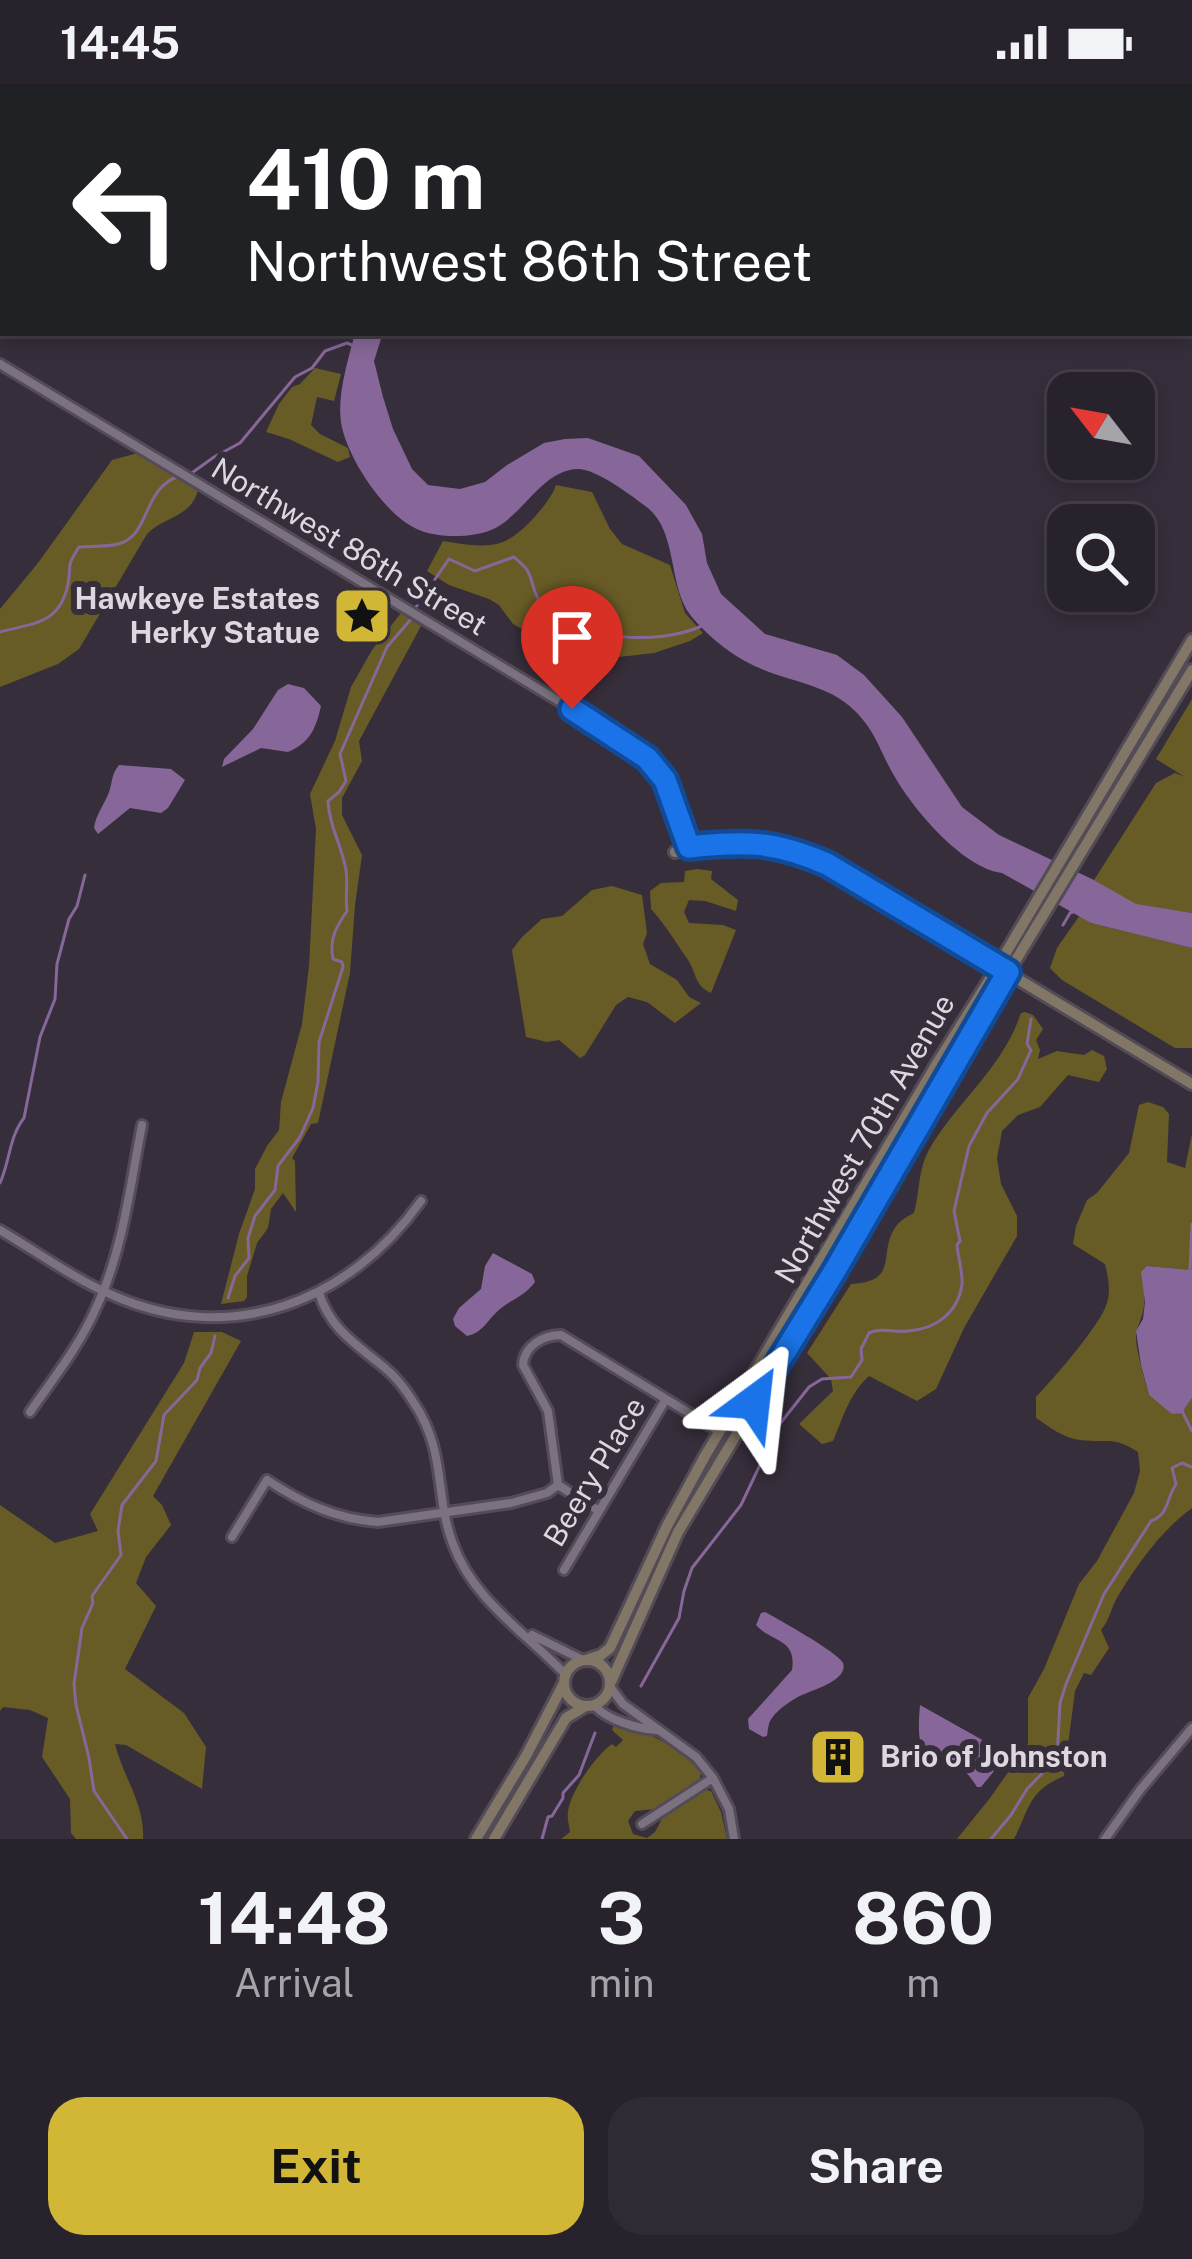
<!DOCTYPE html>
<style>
body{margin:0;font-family:"Public Sans",sans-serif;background:#302a34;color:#f1f3f6;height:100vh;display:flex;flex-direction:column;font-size:45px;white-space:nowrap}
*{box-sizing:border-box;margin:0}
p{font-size:39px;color:#a5a4a9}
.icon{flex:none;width:66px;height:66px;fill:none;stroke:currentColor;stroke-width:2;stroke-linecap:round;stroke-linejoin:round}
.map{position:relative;height:1755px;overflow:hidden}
.sheet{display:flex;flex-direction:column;background:#28222c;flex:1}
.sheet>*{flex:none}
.banner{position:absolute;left:0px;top:0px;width:1194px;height:252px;box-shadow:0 6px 18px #0003,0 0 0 3px #443f48;background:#202124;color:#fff;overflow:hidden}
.needle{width:78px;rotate:301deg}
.controls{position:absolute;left:1047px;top:288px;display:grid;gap:24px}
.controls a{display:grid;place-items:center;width:108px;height:108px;border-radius:24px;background:#28222c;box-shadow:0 6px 18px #0003,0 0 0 3px #443f48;font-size:60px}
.pin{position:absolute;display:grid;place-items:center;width:102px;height:102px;color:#fff;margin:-123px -51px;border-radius:50% 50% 50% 0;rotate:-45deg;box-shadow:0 0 12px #0007}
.pin .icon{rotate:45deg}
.me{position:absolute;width:132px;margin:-66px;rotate:30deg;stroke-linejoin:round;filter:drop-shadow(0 0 9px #0008)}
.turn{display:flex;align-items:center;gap:42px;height:252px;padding:0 48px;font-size:54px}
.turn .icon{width:156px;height:156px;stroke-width:2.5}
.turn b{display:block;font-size:84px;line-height:102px}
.eta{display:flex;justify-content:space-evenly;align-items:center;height:204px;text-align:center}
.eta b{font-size:72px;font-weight:700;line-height:84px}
.action{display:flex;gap:24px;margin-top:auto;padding:24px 48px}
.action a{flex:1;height:138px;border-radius:36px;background:#d2b635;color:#111;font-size:48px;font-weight:700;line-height:138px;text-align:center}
.action a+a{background:#302a34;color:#f1f3f6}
.status{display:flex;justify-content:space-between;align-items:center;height:84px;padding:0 60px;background:#28222c;direction:ltr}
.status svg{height:33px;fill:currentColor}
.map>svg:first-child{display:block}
.green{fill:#685c26}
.water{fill:#876799}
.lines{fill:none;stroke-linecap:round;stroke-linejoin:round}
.stream{stroke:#876799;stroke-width:3}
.street-casing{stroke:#534c57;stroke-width:14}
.secondary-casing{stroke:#534c57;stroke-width:16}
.street{stroke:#7b7181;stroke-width:8}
.secondary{stroke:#827667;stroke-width:10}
.route-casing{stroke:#114b97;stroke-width:30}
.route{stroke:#1a73e8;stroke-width:21}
.labels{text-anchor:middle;stroke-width:12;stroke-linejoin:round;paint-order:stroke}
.street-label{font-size:30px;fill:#ddd8e0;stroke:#362e3b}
.poi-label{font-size:30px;font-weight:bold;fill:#ddd8e0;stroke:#362e3b;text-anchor:end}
</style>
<div class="status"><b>14:45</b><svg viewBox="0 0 49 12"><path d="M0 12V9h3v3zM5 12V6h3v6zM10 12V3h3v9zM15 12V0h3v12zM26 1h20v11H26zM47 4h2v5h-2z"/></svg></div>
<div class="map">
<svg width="1192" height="1755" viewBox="0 0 1192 1755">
<rect width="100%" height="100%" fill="#362e3b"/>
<path class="green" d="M315,284L341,290L334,317L317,313L311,341L320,350L348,364L350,373L338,378L289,355L266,348L279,320L292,303L300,300Z
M138,369L172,388L198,406C191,434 164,432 147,450L79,565L58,580L0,603V525L38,479L112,376Z
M556,401L592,408L610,445L622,460L670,481L685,529L703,549L690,557L654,569L610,574L584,572L548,559L513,540L499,521L489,515L449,501L427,487L443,457C462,460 484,465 503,458C519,453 551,418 556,401Z
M401,529L421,542L359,657L362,677L342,714V731L362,771L355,821L350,889L318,1039L311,1040L292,1074L295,1077L296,1128L283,1109L271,1125L268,1144L257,1159L247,1192V1213L244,1217L221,1220L239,1150L255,1105V1085L267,1062L279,1046L281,1018L302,940L309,882L316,745L310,710L335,657L351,603L372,566Z
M1192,615V829L1136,821L1094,796L1156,699L1175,689L1185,693L1156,675Z
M697,785L712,787L711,795L738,816L736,827L705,817L689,816L684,828L689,839L723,841L736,846L711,909C694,901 697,890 688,876C676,859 665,840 651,825L650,807L661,799L684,798L685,787Z
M612,802L642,811L647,849L643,860L650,880L677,896L689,913L701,919L675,939L647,918L628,913L616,921L585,971L580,974L559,956L547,958L526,953L512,866L522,853L542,835L562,832L592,806Z
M1080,831L1091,839L1192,864V964H1175L1062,896L1050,884L1057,864Z
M1025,928L1033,931L1043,945L1036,956L1040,966L1038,975L1057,967L1084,971L1092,966L1104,972L1107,985L1099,998L1068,991L1040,1023L1018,1031L1002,1047L997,1074L1001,1100L1017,1132V1152L964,1244L936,1305L917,1317L869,1292C849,1310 843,1334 833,1357L822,1360L799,1340L833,1307L831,1295L807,1269L851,1200C902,1197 876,1168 897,1141C901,1136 908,1132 914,1129C920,1107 918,1084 930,1064C959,1015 1002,985 1021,929Z
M1148,1018L1163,1023L1169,1030L1167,1078L1185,1084L1192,1050V1186L1147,1182C1141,1197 1146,1207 1144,1222C1143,1232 1137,1242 1136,1251C1135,1263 1145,1297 1149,1311L1182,1329L1192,1314V1424C1160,1448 1139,1478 1118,1512C1111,1523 1110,1536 1101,1546L1109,1564L1091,1591L1084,1589L1075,1607L1064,1692C1028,1707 1030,1724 1014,1755H957L990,1714L1028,1660V1614L1044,1585L1079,1500L1097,1477L1134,1409L1140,1387L1138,1368C1111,1351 1108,1360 1080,1356C1063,1354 1050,1343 1036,1334V1313C1053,1295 1100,1242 1107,1219C1111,1207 1108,1192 1105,1180L1073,1160L1076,1142L1087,1116L1097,1109L1129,1069L1139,1021Z
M194,1248H222L241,1257L153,1412L162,1421L171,1441L146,1473L136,1499L156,1522L125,1585L184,1629L206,1663L202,1705L126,1661L115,1660C123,1693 145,1720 143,1755H76L71,1749L70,1715L42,1673L48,1634L30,1626L3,1623L0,1627V1421L55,1459L98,1447L90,1430L184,1279Z
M615,1638C649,1649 678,1661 701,1689L699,1698L656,1725L635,1727L628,1737L633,1750L647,1754L655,1748L664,1731L706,1706L711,1707L721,1728L727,1755H561L570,1748C569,1741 567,1735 568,1728C570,1708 596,1671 612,1660L616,1663L623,1656L612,1646Z"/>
<path class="water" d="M355,249H387L381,255L374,277L383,313L393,345L412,385L428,401L460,405L485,398L507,381L544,359L565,355L588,354L639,372L686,421L702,450L707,479L721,510L765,550L837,571L864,591L902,633L962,723L999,751L1094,796L1136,820L1192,829V864L1091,839L1002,789C962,784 911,723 892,688C878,663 876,648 854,626C830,602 793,598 764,586C736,575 710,555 691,532C668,503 678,449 648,424C632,412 597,385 578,385C541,386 524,432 491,446C471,454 439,454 419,446C386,433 346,373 341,338C337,311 348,276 355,249Z
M288,600L304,604L321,622C316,644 310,659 288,668L261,664L222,683L224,675L253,645L278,606Z
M119,681L171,685L185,696L168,724L161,729L130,724L98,750L94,744C96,730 104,721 109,708C113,696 111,691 119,681Z
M493,1169L532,1190L535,1198C525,1212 512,1215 500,1225C487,1236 484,1248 467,1252L455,1242L453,1235L459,1224L481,1205L485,1182Z
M1147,1182L1192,1186V1314L1182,1329L1172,1330L1149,1311L1141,1281L1136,1247L1143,1235L1145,1218L1141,1188Z
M765,1528C778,1535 839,1569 843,1579C849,1596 812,1606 802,1611C793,1615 778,1625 772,1634C768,1639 768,1646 767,1652L763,1653L749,1645L748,1635L792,1586C797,1554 772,1559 756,1541L761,1529Z
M920,1621L1002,1667L999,1681L981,1703H977C971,1694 966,1686 956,1681C947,1677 935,1677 927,1671C916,1661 919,1635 920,1621Z"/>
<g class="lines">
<path class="stream" d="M189,391L214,373L240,359L295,293L312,284L325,267L347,259L354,262
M416,523L449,475L475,487L514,473C516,475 526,483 527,486C534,497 532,509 542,520C579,557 656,562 702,542
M0,548C34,539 60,540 68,500C72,479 65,485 79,463C91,462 106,463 118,460C151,452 142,403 180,392
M1063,841L1070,829L1078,826
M0,1099C10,1077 9,1053 24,1034L40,953L55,915L57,880L69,835L77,822L85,791
M1190,1186L1192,1140
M228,1214L235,1192L249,1174L248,1154L255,1132L275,1106L278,1082L300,1053L313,1024L318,998L319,958L343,883L342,878L333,875C329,855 336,843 347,827C345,813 348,800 346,786C342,762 329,742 328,717L339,708L346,697L340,670L387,563L411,535
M1182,1327L1192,1347
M641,1602L679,1534L684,1507L692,1484L741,1421L779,1341L809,1303L822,1295L851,1293L862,1276L861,1265L869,1249C884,1243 893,1249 908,1247C936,1245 958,1229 962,1200C963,1189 958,1173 957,1161L960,1157L954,1127L969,1062L987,1029L1018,995L1031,966L1027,960L1031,935
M127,1755L94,1707L89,1674L76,1621L74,1600L82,1544L93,1519L92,1512L121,1471L118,1447L122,1421L156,1377L164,1331L197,1296L200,1284L211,1269L215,1252
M542,1755L548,1733L552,1732L563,1714V1709L579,1691L595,1649
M991,1755L1011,1731L1027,1705L1057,1674L1060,1619L1066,1600L1104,1510L1151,1437C1169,1431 1166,1415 1176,1400L1172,1384L1182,1379L1192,1383"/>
<defs>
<path id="street" d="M0,280L635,663C667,690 676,725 689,763
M0,1146C37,1168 73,1194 112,1211C231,1264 349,1218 421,1117
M319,1209C330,1245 357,1261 385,1284C396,1293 406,1306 414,1319C447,1369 434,1410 453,1460C473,1516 526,1549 566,1591
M30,1328C53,1295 80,1261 96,1224C123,1167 130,1102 142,1041
M599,1427L558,1401L548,1327L523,1281C524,1262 543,1251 561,1251L720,1348
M232,1453L267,1396C302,1419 336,1435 378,1438L511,1419L547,1409L558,1401
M564,1486L666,1315
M532,1551L583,1576
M611,1604L623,1620L696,1673L713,1694L729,1725L734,1755
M595,1622C607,1636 639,1645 657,1646
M642,1740L713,1694
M1105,1755L1140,1706L1192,1644"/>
<path id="secondary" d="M675,768C726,750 779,759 827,780L1192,1000
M564 1599a23 23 0 1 1 46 0a23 23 0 1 1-46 0Z
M586,1576L601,1571L610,1564L667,1442L705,1372L936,981L998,882L1192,556
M611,1598L678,1448L834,1188L948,988L1192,586
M476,1755L526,1672L564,1599
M494,1755L566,1634L584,1623"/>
</defs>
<use href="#street" class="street-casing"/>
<use href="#secondary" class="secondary-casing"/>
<use href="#street" class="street"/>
<use href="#secondary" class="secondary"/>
</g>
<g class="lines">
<defs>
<path id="route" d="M572,625L647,674L665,696L689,763C746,757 774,757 827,780L1008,888L834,1188L754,1318"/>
</defs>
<use href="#route" class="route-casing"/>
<use href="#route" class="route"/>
</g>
<defs>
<symbol id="sight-square" viewBox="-11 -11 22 22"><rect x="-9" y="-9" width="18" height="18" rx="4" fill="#d2b635" stroke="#362e3b"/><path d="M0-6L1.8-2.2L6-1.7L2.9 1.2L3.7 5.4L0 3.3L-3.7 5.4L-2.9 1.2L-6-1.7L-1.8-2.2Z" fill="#111"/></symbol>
<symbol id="building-square" viewBox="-11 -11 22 22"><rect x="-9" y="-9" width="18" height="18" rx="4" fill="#d2b635" stroke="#362e3b"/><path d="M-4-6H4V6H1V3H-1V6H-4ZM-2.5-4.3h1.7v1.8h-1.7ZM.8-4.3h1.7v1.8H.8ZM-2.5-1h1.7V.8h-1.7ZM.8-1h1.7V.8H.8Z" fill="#111"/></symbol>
</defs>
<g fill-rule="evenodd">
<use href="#sight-square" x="329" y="499" width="66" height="66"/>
<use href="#building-square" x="805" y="1640" width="66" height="66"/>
</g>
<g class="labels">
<g class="street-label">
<text transform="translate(349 463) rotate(31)" y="10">Northwest 86th Street</text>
<text transform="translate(865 1055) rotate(-60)" y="10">Northwest 70th Avenue</text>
<text transform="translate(595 1388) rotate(-59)" y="10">Beery Place</text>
</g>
<g class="poi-label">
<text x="320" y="525">Hawkeye Estates<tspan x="320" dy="34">Herky Statue</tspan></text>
<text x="880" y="1683" text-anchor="start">Brio of Johnston</text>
</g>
</g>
</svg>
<div class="controls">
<a><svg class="needle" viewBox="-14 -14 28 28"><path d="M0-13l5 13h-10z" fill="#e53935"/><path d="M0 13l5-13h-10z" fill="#a5a4a9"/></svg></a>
<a><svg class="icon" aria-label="search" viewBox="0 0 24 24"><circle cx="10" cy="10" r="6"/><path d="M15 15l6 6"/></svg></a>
</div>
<div class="pin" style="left:572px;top:625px;background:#d93025"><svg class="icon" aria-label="arrive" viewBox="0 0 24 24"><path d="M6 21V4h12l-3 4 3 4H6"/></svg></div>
<svg class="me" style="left:754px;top:1318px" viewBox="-20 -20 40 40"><path d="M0-17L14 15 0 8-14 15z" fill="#1a73e8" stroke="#fff" stroke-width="4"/></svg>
<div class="banner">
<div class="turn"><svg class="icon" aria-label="left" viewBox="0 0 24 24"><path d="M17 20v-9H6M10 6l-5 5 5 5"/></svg><div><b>410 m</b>Northwest 86th Street</div></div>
</div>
</div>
<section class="sheet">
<div class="eta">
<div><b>14:48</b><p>Arrival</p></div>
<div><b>3</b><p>min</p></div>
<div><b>860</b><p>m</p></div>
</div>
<div class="action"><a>Exit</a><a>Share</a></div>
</section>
